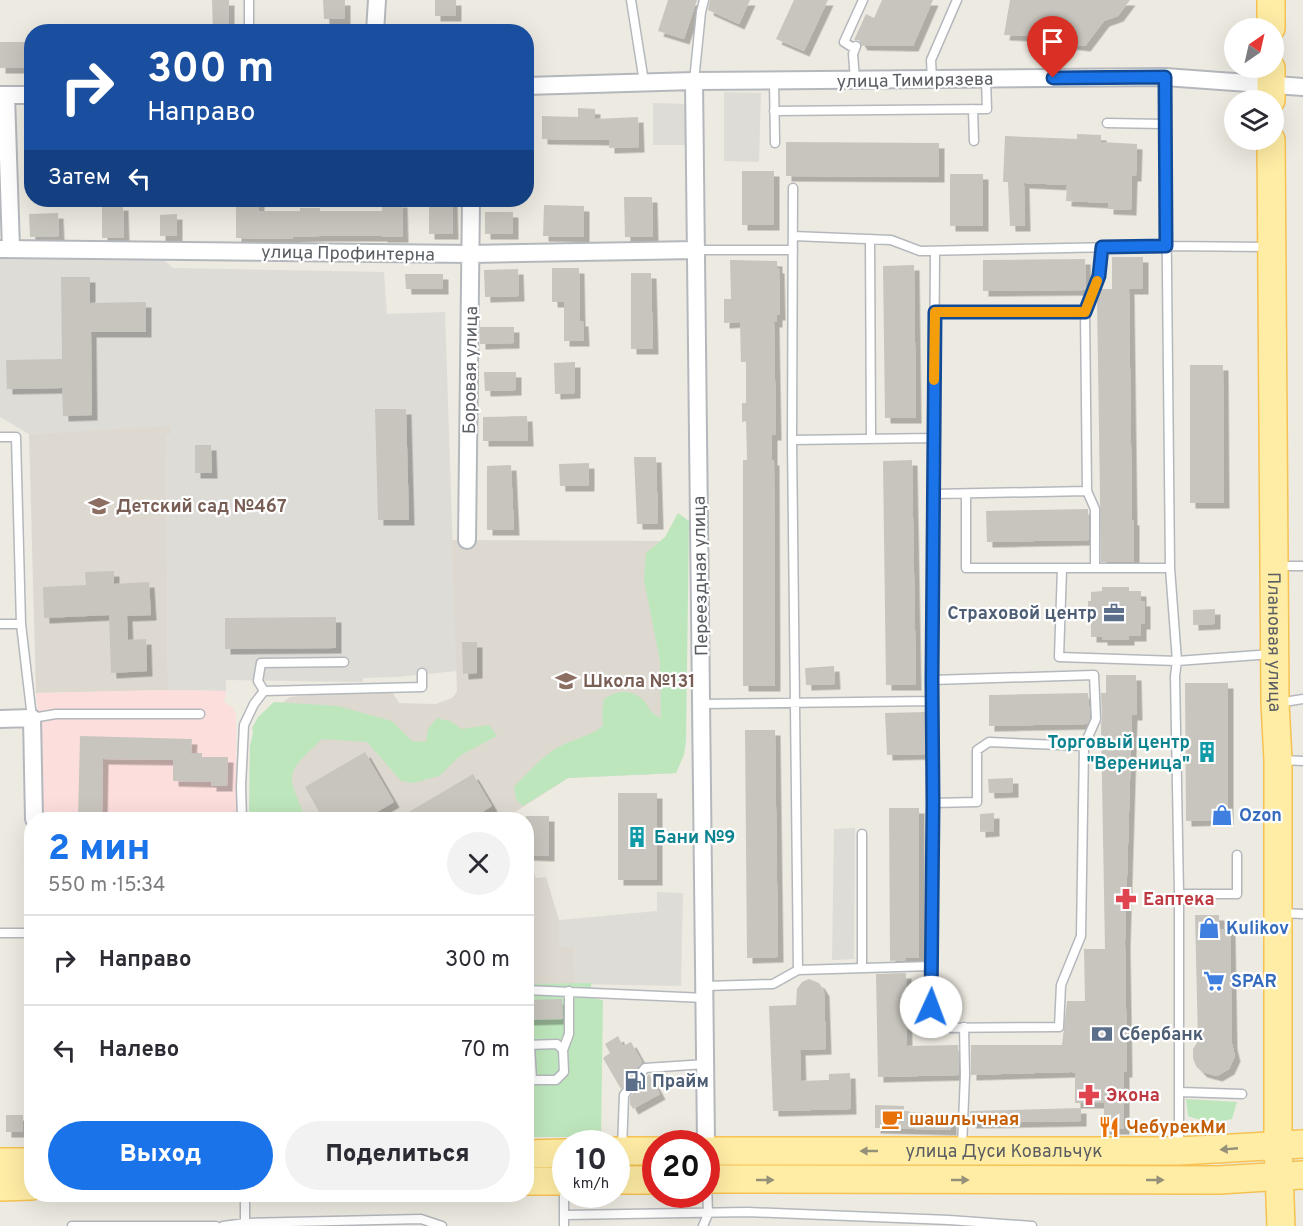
<!DOCTYPE html>
<html lang="ru">
<meta charset="utf-8">
<style>
body{margin:0;font-family:Overpass,sans-serif;background:#f2f2f3;color:#2b2b33;height:100vh;display:flex;flex-direction:column;font-size:22px;white-space:nowrap}
*{box-sizing:border-box;margin:0}
p{font-size:20px;color:#7c7c81}
.icon{flex:none;width:33px;height:33px;fill:none;stroke:currentColor;stroke-width:2;stroke-linecap:round;stroke-linejoin:round}
.map{position:relative;flex:1;overflow:hidden}
.details{position:absolute;left:24px;top:812px;width:510px;height:390px;display:flex;flex-direction:column;background:#fff;border-radius:24px;box-shadow:0 6px 24px #0002}
.details>*{flex:none}
.banner{position:absolute;left:24px;top:24px;width:510px;height:183px;border-radius:24px;box-shadow:0 6px 24px #0002;background:#1a4fa0;color:#fff;overflow:hidden}
.needle{width:39px;rotate:34deg}
.buttons{position:absolute;left:1224px;top:18px;display:grid;gap:12px}
.buttons a{display:grid;place-items:center;width:60px;height:60px;border-radius:50%;background:#fff;box-shadow:0 6px 24px #0002;font-size:30px}
.speed{position:absolute;left:552px;top:1130px;display:flex;gap:12px;font-size:30px;font-weight:700;text-align:center}
.speed>*{display:grid;place-content:center;width:78px;height:78px;border-radius:50%;background:#fff;box-shadow:0 6px 24px #0002;line-height:1}
.speed small{font-size:15px;font-weight:400}
.speed .limit{border:9px solid #d22;background:#fff;color:#111}
.pin{position:absolute;display:grid;place-items:center;width:51px;height:51px;color:#fff;margin:-62px -26px;border-radius:50% 50% 50% 0;rotate:-45deg;box-shadow:0 0 6px #0007}
.pin .icon{rotate:45deg}
.me{position:absolute;width:66px;margin:-33px;rotate:2deg;stroke-linejoin:round;filter:drop-shadow(0 0 4px #0008)}
.turn{display:flex;align-items:center;gap:21px;height:126px;padding:0 24px;font-size:27px}
.turn .icon{width:78px;height:78px;stroke-width:2.5}
.turn b{display:block;font-size:42px;line-height:51px}
.then{display:flex;align-items:center;height:57px;padding:0 24px;background:#0003;gap:12px;font-size:22px}
.round{display:grid;place-items:center;flex:none;width:63px;height:63px;border-radius:32px;background:#f2f2f3}
.summary{display:flex;align-items:center;justify-content:space-between;height:102px;padding:0 24px}
h1{font-size:36px;font-weight:800;line-height:45px;color:#1a73e8}
.cta{display:flex;gap:12px;margin-top:auto;padding:12px 24px}
.cta a{flex:1;height:69px;border-radius:36px;background:#1a73e8;color:#fff;font-size:24px;font-weight:800;line-height:69px;text-align:center}
.cta a+a{background:#f2f2f3;color:#2b2b33}
ul{padding:0;list-style:none}
li{display:flex;align-items:center;gap:18px;height:90px;padding:0 24px;border-top:2px solid #e1e1e2}
li div{flex:1}
li b{display:block;font-size:22px}
li em{font-style:normal}
.map>svg:first-child{display:block}
.industrial{fill:#dedcd6}
.education{fill:#ded9d0}
.medical{fill:#fcdedc}
.green{fill:#bee6bc}
.building{fill:#c8c5be;filter:url(#shadow)}
.lines{fill:none;stroke-linecap:round;stroke-linejoin:round}
.service-casing{stroke:#b4b8bd;stroke-width:11}
.minor-casing{stroke:#b4b8bd;stroke-width:20}
.primary-casing{stroke:#f6c252;stroke-width:30}
.service{stroke:#fff;stroke-width:8}
.minor{stroke:#fff;stroke-width:16}
.primary{stroke:#ffeda5;stroke-width:27}
.oneway{fill:#94907a}
.route-casing{stroke:#114b97;stroke-width:15}
.route{stroke:#1a73e8;stroke-width:10}
.slow{stroke:#f59e0b;stroke-width:10}
.labels{text-anchor:middle;stroke-width:4.5;stroke-linejoin:round;paint-order:stroke}
.street-label{font-size:18px;fill:#5a5e63;stroke:#fff}
.education-label{font-size:18px;font-weight:bold;fill:#785e54;stroke:#fff;text-anchor:start}
.service-label{font-size:18px;font-weight:bold;fill:#4e5e75;stroke:#fff;text-anchor:start}
.culture-label{font-size:18px;font-weight:bold;fill:#0d838f;stroke:#fff;text-anchor:end}
.shop-label{font-size:18px;font-weight:bold;fill:#366cbe;stroke:#fff;text-anchor:start}
.health-label{font-size:18px;font-weight:bold;fill:#be3a42;stroke:#fff;text-anchor:start}
.food-label{font-size:18px;font-weight:bold;fill:#c56008;stroke:#fff;text-anchor:start}
</style>
<div class="map">
<svg width="1303" height="1226" viewBox="0 0 1303 1226">
<defs>
<filter id="shadow"><feDropShadow dx="5.5" dy="5.5" stdDeviation="0" flood-color="#0004"/></filter>
</defs>
<rect width="100%" height="100%" fill="#edeae1"/>
<path class="industrial" d="M724,92L761,93L759,162L724,161Z
M653,103L688,104L687,145H653Z
M158,255L173,268L384,272L387,314L445,312L457,671L397,677L363,678V682L226,680V691L168,690L166,434L170,427L29,434L0,417V258Z
M855,828L854,959L832,960L834,829Z
M657,892L683,893L681,986L575,984L574,948L559,946V920L657,911Z"/>
<path class="education" d="M170,426L171,434L166,435L168,690L36,693L29,434Z
M452,540L674,541L676,773L568,778L512,814L511,819H254L278,706L290,697L322,694L393,693L399,703L436,704L452,698L457,692Z
M527,868L533,869L536,878L546,877L559,920V946L574,947L575,984H527Z"/>
<path class="medical" d="M168,690L226,691L224,702L233,708L236,714V819H43L42,741L36,693Z"/>
<path class="green" d="M678,513L689,521L686,740L684,755L676,773L568,778L523,806L516,799L514,787C527,774 541,757 557,748C572,739 589,737 603,726L602,712L604,699C616,691 628,688 641,698C650,705 646,711 661,718L660,661L644,580L646,553L665,537Z
M274,702L338,706L392,721L412,741L426,742L428,729L437,718L450,721L462,729L489,725L497,736L461,755L439,776L413,783L401,781L367,742L322,739C284,776 286,770 306,819H251L249,811L250,745L253,733L252,728L258,717Z
M591,983V998L603,1000L601,1137H527L526,984Z
M1186,1099L1237,1102L1232,1119C1217,1123 1202,1122 1188,1116Z"/>
<path class="building" d="M212,0H229V32H213Z
M323,0H345V19H324Z
M435,0H456V16H435Z
M668,0H697L684,39L658,31Z
M710,0H750L739,24L708,10Z
M794,0H828L804,51L776,39Z
M882,0H933L913,46L862,45L859,40H854L866,14L874,18Z
M1010,0H1130L1118,16L1104,21L1085,46L1068,44L1053,47L1043,46L1027,36L1004,35Z
M0,42H32V68H0Z
M578,108L595,109V119L638,117L639,147L609,148V140L542,139V116L578,117Z
M1077,134L1101,135V142L1137,144L1136,176H1132L1131,210L1108,209V203L1066,201L1067,185L1024,183L1025,226H1010L1008,182H1003L1005,136L1077,139Z
M786,142L939,143V177L786,176Z
M742,171H774V225H742Z
M950,174H983V226H950Z
M624,197H652L653,237H625Z
M452,200L453,234H429V201Z
M259,201V211H300V208H320V211H382V203L402,202L403,237H382V236H320L293,237V239L236,238V202Z
M123,205L124,238H102V206Z
M544,205L584,206V237L543,236Z
M485,212H513V234H485Z
M58,213L59,236L30,237L29,214Z
M177,214V236H160V215Z
M1112,257H1143V289H1129L1132,520H1134V562H1101L1097,298L1101,289H1112Z
M1085,259L1086,290L983,291V260Z
M730,260L777,261V268H779L780,315H777V322H774L776,435H772V460H774L775,686H743V460H747L746,421L742,422V403H746V362H741L740,322L724,323V299H731Z
M914,265L916,418H885L883,266Z
M552,268H579L580,321H583L584,341H564V302H552Z
M518,269L519,296L485,297L484,270Z
M631,273H651L653,349H631Z
M405,274H443V289H406Z
M61,277H90V303L146,302V332H91L92,415L63,416L62,388L7,389L6,360L62,359Z
M480,327H514V343L480,344Z
M575,362V393L555,394L554,363Z
M1190,365H1223L1224,503H1190Z
M484,372H516V390L485,391Z
M375,409H406L409,520H378Z
M527,416L528,441H483V417Z
M195,445H211L212,473H195Z
M634,457H656L658,524H637Z
M912,460L916,685H886L883,461Z
M589,463V486H560L559,464Z
M511,465L514,530H487V466Z
M1088,509L1089,540L987,542L986,511Z
M114,571V584L149,582L151,615L127,616L128,640L146,639L147,671L111,673L109,615L44,618L43,587L86,585L85,572Z
M1102,587H1129V591H1141V601H1145V624H1141V636H1129V640H1102V637H1091V624H1088V601H1091V592L1102,591Z
M1215,609V624L1193,625V610Z
M336,617V648L225,649V618Z
M462,642H477V673L463,674Z
M834,666L835,684L806,685L805,668Z
M1106,675H1136L1137,715H1132L1125,943L1127,1072H1124V1129H1104V1103H1075V1073L1072,1072L971,1075V1045H1062L1067,1001H1085L1084,949H1105L1101,724L1102,719L1101,693H1106Z
M1185,683H1228V820L1186,821Z
M1088,693L1090,718L1087,724L989,726V695Z
M926,712V754L887,755L885,713Z
M745,730H775L778,957L747,958Z
M80,736L192,739L191,753H202V757H228L227,786H211V782L173,781V760L103,759L102,819H78Z
M365,752L394,802L365,819H323L305,787Z
M473,774L492,806L471,819H397Z
M1013,778V792L989,793L988,779Z
M618,793H657V880H618Z
M889,808H919V958H906V960L890,961Z
M994,813V831L980,832V814Z
M526,816H549V856L526,855Z
M1195,915H1219V929H1230L1232,1044L1235,1056L1229,1069L1217,1076L1202,1072L1196,1066L1193,1058V1049L1198,1041Z
M906,973L907,1046L958,1045L959,1075L878,1077L876,974Z
M809,979L819,983L824,991L826,1049L800,1050L801,1081L829,1080V1074L850,1073L851,1109L773,1111L769,1006L796,1005L797,989L802,982Z
M562,999L563,1019L526,1020V1000Z
M618,1036L623,1046L631,1042L642,1062L621,1089L603,1058L610,1053L605,1044Z
M649,1074L660,1094L633,1109L630,1104V1097Z
M875,1105L904,1106V1112L951,1114V1130L875,1128Z
M1081,1108V1121L971,1123L970,1111Z
M6,1115H23V1132H6Z"/>
<g class="lines">
<defs>
<path id="service" d="M249,0V32
M631,0L644,82
M855,49L844,42L863,0
M1165,77L1170,568L1177,661L1175,676L1179,894V1148
M932,79L931,60L957,0
M855,80L853,54L856,46
M694,81L701,12L704,0
M774,81L775,143
M973,109L974,141
M774,111L987,109L986,79
M1107,123L1164,124
M793,188L792,440L798,970
M793,236L891,240L920,251L1166,246L1268,247
M870,239L871,439
M696,250H793
M935,312H1085
M0,437H16L21,624L32,718L56,714H200
M792,440L934,438
M1087,491L1095,509V568
M933,494L1087,491L1085,312L1099,276L1102,247
M966,494V568H1170
M1278,566H1303
M1062,568L1059,657L1177,661L1272,654
M0,624H21
M932,680L1094,675L1096,719L1084,746L1081,936L1061,985L1059,1027L930,1028L932,966V680L935,251
M264,691L258,681L261,663L344,662
M1278,703L1303,699
M702,704L932,701
M1282,760L1303,761
M933,803L977,802V750L989,742L1084,746
M242,819L241,786L244,725L254,704L264,691L422,687V673
M862,834V968
M1179,894H1237V855
M1282,913L1303,914
M0,933H32
M706,986L773,984L798,970L932,966
M526,990L705,998
M526,1045L557,1044L563,1050L564,1072L556,1080H526
M530,1045L532,1080
M563,1050L569,1034V991
M1180,1092L1242,1094
M962,1147L965,1075L964,1027
M622,1149L624,1095L645,1068L706,1064
M564,1185V1215
M245,1194V1223
M72,1226H216
M223,1226L245,1223L421,1219L442,1226
M564,1226V1215L748,1212L949,1220L1032,1226
M703,1226L708,1214L707,1182"/>
<path id="minor" d="M375,32L377,0
M694,81L706,1143
M526,86L694,81L1165,77L1303,87
M0,95H32
M6,95L11,249
M0,249L471,254L696,250
M467,540L471,200
M0,719L32,718L34,819"/>
<g id="primary">
<path d="M1271,28V0"/>
<path d="M1271,68V100"/>
<path id="s1" d="M1271,140L1275,703L1278,760V1145L1281,1226"/>
<path d="M616,1151H656"/>
<path id="s2" d="M706,1151H1179L1303,1144"/>
<path d="M526,1154L566,1153"/>
<path d="M0,1162H32"/>
<path d="M706,1179L1219,1180L1303,1175"/>
<path d="M616,1180H656"/>
<path d="M526,1181H566"/>
<path d="M0,1187L32,1186"/>
</g>
</defs>
<use href="#service" class="service-casing"/>
<use href="#minor" class="minor-casing"/>
<use href="#primary" class="primary-casing"/>
<use href="#service" class="service"/>
<use href="#minor" class="minor"/>
<use href="#primary" class="primary"/>
</g>
<defs><path id="oneway-solid" d="M-6-.8H1V-3.2L6.5 0L1 3.2V.8H-6Z" transform="scale(1.5)"/></defs>
<g class="oneway">
<use href="#oneway-solid" transform="translate(1229 1149) rotate(175)"/>
<use href="#oneway-solid" transform="translate(869 1151) rotate(-180)"/>
<use href="#oneway-solid" transform="translate(765 1180)"/>
<use href="#oneway-solid" transform="translate(960 1180)"/>
<use href="#oneway-solid" transform="translate(1155 1180)"/>
</g>
<g class="lines">
<defs>
<path id="route" d="M931,1007L933,803L932,680L935,312H1085L1099,276L1102,247L1166,246L1165,77L1053,78"/>
</defs>
<use href="#route" class="route-casing"/>
<use href="#route" class="route"/>
<path class="slow" d="M934,380L935,312H1085L1097,281"/>
</g>
<defs>
<symbol id="school-bare" viewBox="-9 -9 18 18"><path d="M0-5L7-2L0 1L-7-2ZM-4 1L0 2.5L4 1V4Q0 6-4 4Z" fill="#8d6e63" stroke="#fff" stroke-width="2.5" paint-order="stroke"/></symbol>
<symbol id="office-bare" viewBox="-9 -9 18 18"><path d="M-6-3h4V-5.5h4V-3h4V5H-6ZM-1-4.5V-3h2v-1.5ZM-6 0V1H6V0Z" fill="#5c6f8a" stroke="#fff" stroke-width="2.5" paint-order="stroke"/></symbol>
<symbol id="building-bare" viewBox="-9 -9 18 18"><path d="M-4-6H4V6H1V3H-1V6H-4ZM-2.5-4.3h1.7v1.8h-1.7ZM.8-4.3h1.7v1.8H.8ZM-2.5-1h1.7V.8h-1.7ZM.8-1h1.7V.8H.8Z" fill="#0f9aa8" stroke="#fff" stroke-width="2.5" paint-order="stroke"/></symbol>
<symbol id="shop-bare" viewBox="-9 -9 18 18"><path d="M-5-2.5h2.3a2.7 3.5 0 0 1 5.4 0H5L5.5 6h-11ZM-1.5-2.5h3a1.5 2.3 0 0 0-3 0Z" fill="#3f7fe0" stroke="#fff" stroke-width="2.5" paint-order="stroke"/></symbol>
<symbol id="pharmacy-bare" viewBox="-9 -9 18 18"><path d="M-2-6h4v4h4v4h-4v4h-4v-4h-4v-4h4Z" fill="#e0444e" stroke="#fff" stroke-width="2.5" paint-order="stroke"/></symbol>
<symbol id="supermarket-bare" viewBox="-9 -9 18 18"><path d="M-6-5.5h2.5l.6 2H6L4.5 2H-2.5L-4.4-4H-6ZM-1.5 3.2a1.3 1.3 0 1 0 .1 0ZM3 3.2a1.3 1.3 0 1 0 .1 0Z" fill="#3f7fe0" stroke="#fff" stroke-width="2.5" paint-order="stroke"/></symbol>
<symbol id="bank-bare" viewBox="-9 -9 18 18"><path d="M-6-4H6V4H-6ZM0-2.3a2.3 2.3 0 1 0 0 4.6a2.3 2.3 0 1 0 0-4.6Z" fill="#5c6f8a" stroke="#fff" stroke-width="2.5" paint-order="stroke"/></symbol>
<symbol id="fuel-bare" viewBox="-9 -9 18 18"><path d="M-5.5-6h7V0h2V4h1.3V-2.5L3-4.5l.8-.8L6-3V5H2.5V1h-1V6h-7ZM-4.2-4.7v3.2H.2V-4.7Z" fill="#5c6f8a" stroke="#fff" stroke-width="2.5" paint-order="stroke"/></symbol>
<symbol id="cafe-bare" viewBox="-9 -9 18 18"><path d="M-5.5-4.5H6V0H3Q3 3.5 0 3.5H-2.5Q-5.5 3.5-5.5 0ZM3-3.2v2h1.7v-2ZM-6 4.5H4V6H-6Z" fill="#e8710a" stroke="#fff" stroke-width="2.5" paint-order="stroke"/></symbol>
<symbol id="restaurant-bare" viewBox="-9 -9 18 18"><path d="M-5-6h1v4h1v-4h1v4h1v-4h1v5L-1.5 .5V6h-2V.5L-5-1ZM5-6V6H3V1.5H1.5Q1.5-4 5-6Z" fill="#e8710a" stroke="#fff" stroke-width="2.5" paint-order="stroke"/></symbol>
</defs>
<g fill-rule="evenodd">
<use href="#school-bare" x="84" y="491" width="30" height="30"/>
<use href="#office-bare" x="1099" y="598" width="30" height="30"/>
<use href="#school-bare" x="551" y="666" width="30" height="30"/>
<use href="#building-bare" x="1192" y="737" width="30" height="30"/>
<use href="#shop-bare" x="1207" y="800" width="30" height="30"/>
<use href="#building-bare" x="622" y="822" width="30" height="30"/>
<use href="#pharmacy-bare" x="1111" y="884" width="30" height="30"/>
<use href="#shop-bare" x="1194" y="913" width="30" height="30"/>
<use href="#supermarket-bare" x="1199" y="966" width="30" height="30"/>
<use href="#bank-bare" x="1087" y="1019" width="30" height="30"/>
<use href="#fuel-bare" x="620" y="1066" width="30" height="30"/>
<use href="#pharmacy-bare" x="1074" y="1080" width="30" height="30"/>
<use href="#cafe-bare" x="877" y="1104" width="30" height="30"/>
<use href="#restaurant-bare" x="1094" y="1112" width="30" height="30"/>
</g>
<g class="labels">
<g class="street-label">
<text transform="translate(915 80) rotate(-1)" y="6">улица Тимирязева</text>
<text transform="translate(348 253) rotate(1)" y="6">улица Профинтерна</text>
<text transform="translate(470 370) rotate(-89)" y="6">Боровая улица</text>
<text transform="translate(700 576) rotate(-91)" y="6">Переездная улица</text>
<text dy="6" stroke="none"><textPath href="#s1" startOffset="502">Плановая улица</textPath></text>
<text dy="6" stroke="none"><textPath href="#s2" startOffset="298">улица Дуси Ковальчук</textPath></text>
</g>
<g class="education-label">
<text x="116" y="512">Детский сад №467</text>
<text x="583" y="687">Школа №131</text>
</g>
<g class="service-label">
<text x="1097" y="619" text-anchor="end">Страховой центр</text>
<text x="1119" y="1040">Сбербанк</text>
<text x="652" y="1087">Прайм</text>
</g>
<g class="culture-label">
<text x="1190" y="748">Торговый центр<tspan x="1190" dy="21">"Вереница"</tspan></text>
<text x="654" y="843" text-anchor="start">Бани №9</text>
</g>
<g class="shop-label">
<text x="1239" y="821">Ozon</text>
<text x="1226" y="934">Kulikov</text>
<text x="1231" y="987">SPAR</text>
</g>
<g class="health-label">
<text x="1143" y="905">Еаптека</text>
<text x="1106" y="1101">Экона</text>
</g>
<g class="food-label">
<text x="909" y="1125">шашлычная</text>
<text x="1126" y="1133">ЧебурекМи</text>
</g>
</g>
</svg>
<div class="buttons">
<a><svg class="needle" viewBox="-14 -14 28 28"><path d="M0-13l5 13h-10z" fill="#e53935"/><path d="M0 13l5-13h-10z" fill="#7c7c81"/></svg></a>
<a><svg class="icon" aria-label="layers" viewBox="0 0 24 24"><path d="M12 4l9 5-9 5-9-5zM3 14l9 5 9-5"/></svg></a>
</div>
<div class="speed"><div>10<small>km/h</small></div><div class="limit">20</div></div>
<div class="pin" style="left:1053px;top:78px;background:#d93025"><svg class="icon" aria-label="arrive" viewBox="0 0 24 24"><path d="M6 21V4h12l-3 4 3 4H6"/></svg></div>
<svg class="me" style="left:931px;top:1007px" viewBox="-20 -20 40 40"><circle r="19" fill="#fff"/><path d="M0-13L10 11 0 6-10 11z" fill="#1a73e8"/></svg>
<div class="banner">
<div class="turn"><svg class="icon" aria-label="right" viewBox="0 0 24 24"><path d="M7 20v-9h11M14 6l5 5-5 5"/></svg><div><b>300 m</b>Направо</div></div>
<div class="then">Затем<svg class="icon" aria-label="left" viewBox="0 0 24 24"><path d="M17 20v-9H6M10 6l-5 5 5 5"/></svg></div>
</div>
<section class="details">
<div class="summary"><div><h1>2 мин</h1><p>550 m · 15:34</p></div><a class="round"><svg class="icon" aria-label="close" viewBox="0 0 24 24"><path d="M6 6l12 12M18 6L6 18"/></svg></a></div>
<ul>
<li><svg class="icon" aria-label="right" viewBox="0 0 24 24"><path d="M7 20v-9h11M14 6l5 5-5 5"/></svg><div><b>Направо</b></div><em>300 m</em></li>
<li><svg class="icon" aria-label="left" viewBox="0 0 24 24"><path d="M17 20v-9H6M10 6l-5 5 5 5"/></svg><div><b>Налево</b></div><em>70 m</em></li>
</ul>
<div class="cta"><a>Выход</a><a>Поделиться</a></div>
</section>
</div>
